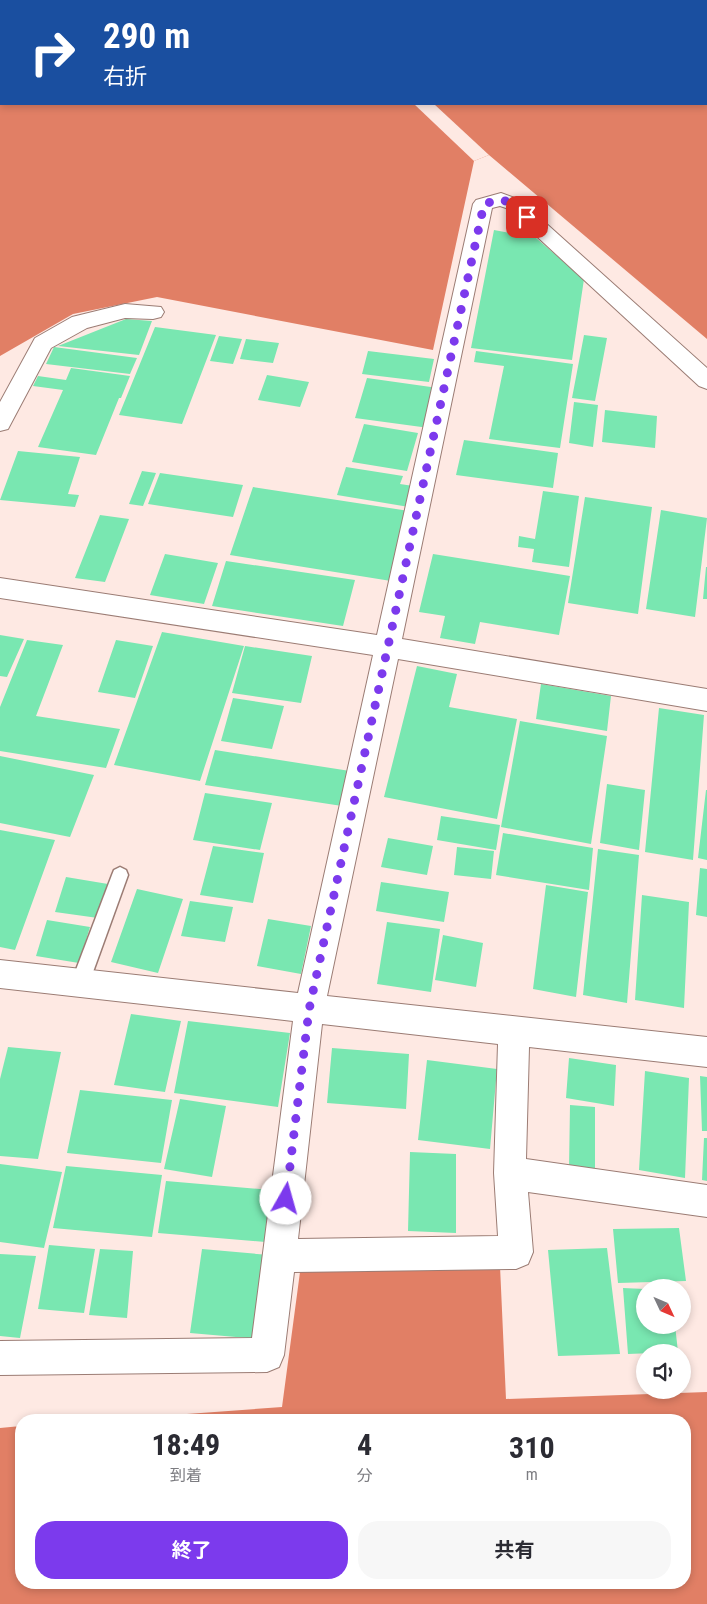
<!DOCTYPE html>
<html lang="ja">
<meta charset="utf-8">
<style>
body{margin:0;font-family:"Roboto Condensed","Noto Sans JP",sans-serif;background:#f7f7f7;color:#2b2b33;height:100vh;display:flex;flex-direction:column;font-size:19px;white-space:nowrap}
*{box-sizing:border-box;margin:0}
p{font-size:16px;color:#7c7c81}
.icon{flex:none;width:28px;height:28px;fill:none;stroke:currentColor;stroke-width:2;stroke-linecap:round;stroke-linejoin:round}
.map{position:relative;flex:1;overflow:hidden}
.side{position:absolute;left:15px;top:1414px;width:676px;height:175px;display:flex;flex-direction:column;background:#fff;border-radius:20px;box-shadow:0 2px 8px #0003}
.side>*{flex:none}
.banner{position:absolute;left:0px;top:0px;width:708px;height:105px;box-shadow:0 2px 8px #0003;background:#1a4fa0;color:#fff;overflow:hidden}
.needle{width:32px;rotate:134deg}
.fabs{position:absolute;left:636px;top:1279px;display:grid;gap:10px}
.fabs a{display:grid;place-items:center;width:55px;height:55px;border-radius:50%;background:#fff;box-shadow:0 2px 8px #0003;font-size:25px}
.pin{position:absolute;display:grid;place-items:center;width:42px;height:42px;color:#fff;margin:-21px;border-radius:10px;box-shadow:0 2px 8px #0006}
.me{position:absolute;width:55px;margin:-28px;rotate:7deg;stroke-linejoin:round;filter:drop-shadow(0 0 4px #0008)}
.turn{display:flex;align-items:center;gap:18px;height:105px;padding:0 20px;font-size:22px}
.turn .icon{width:65px;height:65px;stroke-width:2.5}
.turn b{display:block;font-size:35px;line-height:42px}
.eta{display:flex;justify-content:space-evenly;align-items:center;height:85px;text-align:center}
.eta b{font-size:30px;font-weight:700;line-height:35px}
.action{display:flex;gap:10px;margin-top:auto;padding:10px 20px}
.action a{flex:1;height:58px;border-radius:20px;background:#7c3aed;color:#fff;font-size:20px;font-weight:700;line-height:58px;text-align:center}
.action a+a{background:#f7f7f7;color:#2b2b33}
.map>svg:first-child{display:block}
.water{fill:#e17f65;fill-rule:evenodd}
.pier{fill:#fee9e3}
.building{fill:#79e7b1}
.lines{fill:none;stroke-linecap:round;stroke-linejoin:round}
.lane-casing{stroke:#9b7c74;stroke-width:3}
.street-casing{stroke:#9b7c74;stroke-width:2}
.lane{fill:#fff;fill-rule:evenodd}
.street{fill:#fff;fill-rule:evenodd}
.route{stroke:#7c3aed;stroke-width:9;stroke-dasharray:0 16.2}
</style>
<div class="map">
<svg width="707" height="1604" viewBox="0 0 707 1604">
<rect width="100%" height="100%" fill="#fee9e3"/>
<path class="water" d="M0,0H707V339L489,155L474,161L433,350L157,297L73,314L0,356ZM1,1H706V104H1Z
M500,1266L506,1399L707,1392V1604H0V1428L21,1426V1582H685V1420H104L282,1407L300,1272Z"/>
<path class="pier" d="M414,104H434L489,155L474,161Z"/>
<path class="building" d="M494,230L536,238L584,279L572,360L471,348Z
M126,319L152,321L139,355L58,346Z
M155,327L216,335L182,424L119,415Z
M584,335L607,338L595,401L572,398Z
M219,336L242,339L233,364L210,361Z
M246,339L279,343L273,363L240,359Z
M54,347L137,358L130,374L46,364Z
M368,351L434,359L429,382L362,374Z
M476,351L573,364L560,448L489,439L504,366L474,362Z
M71,368L130,376L121,398H119L96,455L38,447L63,390L33,386L38,376L66,380Z
M267,375L309,382L300,407L258,400Z
M367,378L438,388L429,428L355,418Z
M574,402L598,405L593,447L569,443Z
M605,410L657,416L655,448L602,442Z
M364,424L418,433L407,471L352,462Z
M464,440L558,453L553,488L456,475Z
M18,451L80,457L68,494L79,495L75,507L0,500Z
M346,467L403,476L400,484L420,487L415,508L337,495Z
M142,471L156,473L143,506L129,504Z
M160,473L243,485L233,517L148,504Z
M253,487L409,511L391,581L230,555Z
M543,491L579,496L569,567L532,562L534,549L518,547L519,536L535,539Z
M585,497L652,507L638,614L568,603Z
M661,510L707,518L695,617L646,609Z
M100,515L129,519L105,582L75,578Z
M165,554L218,563L204,604L150,595Z
M433,554L570,576L559,635L480,622L475,644L440,638L445,616L419,612Z
M226,561L355,580L343,626L212,606Z
M706,567H707V599H703Z
M162,632L244,646L200,781L114,765Z
M0,635L24,639L7,677L0,676Z
M27,640L63,645L36,716L120,729L106,768L0,751V707Z
M116,640L153,646L135,698L98,692Z
M245,646L312,656L301,703L232,693Z
M417,666L457,674L449,707L517,719L497,819L384,797Z
M541,684L611,696L607,731L536,719Z
M233,698L284,706L272,749L221,741Z
M659,708L704,715L693,860L645,852Z
M520,721L607,736L591,844L501,827Z
M215,750L350,771L342,806L205,785Z
M0,756L94,775L70,837L0,823Z
M607,784L645,790L639,850L600,843Z
M706,790H707V860L698,858Z
M205,793L272,803L260,850L193,840Z
M441,816L500,825L496,850L437,840Z
M0,830L55,840L15,950L0,947Z
M503,833L593,848L589,890L496,875Z
M388,838L433,846L427,875L381,867Z
M213,846L264,853L253,903L200,895Z
M457,847L494,851L491,879L454,875Z
M598,849L639,855L627,1003L583,995Z
M700,868L707,869V917L696,915Z
M66,877L108,884L98,918L55,912Z
M381,882L449,892L444,922L376,911Z
M546,885L588,892L576,997L533,989Z
M137,889L183,899L158,973L111,962Z
M642,895L689,902L684,1008L635,1000Z
M190,901L233,907L225,942L181,936Z
M268,919L311,926L301,974L257,966Z
M47,920L90,927L79,963L36,956Z
M387,922L440,929L431,992L377,984Z
M443,935L483,943L476,987L435,980Z
M131,1014L181,1021L165,1092L114,1085Z
M188,1021L290,1033L278,1107L174,1093Z
M8,1047L61,1052L38,1159L0,1156V1079Z
M332,1048L409,1054L406,1109L327,1103Z
M569,1058L616,1065L614,1106L566,1098Z
M427,1060L497,1069L490,1149L418,1140Z
M645,1071L689,1078L685,1178L639,1170Z
M700,1076L707,1077V1131H702Z
M80,1090L172,1100L161,1163L67,1153Z
M180,1099L226,1106L212,1177L164,1169Z
M570,1105L595,1107V1172L569,1169Z
M704,1138H707V1181L702,1180Z
M410,1152L456,1154V1233L408,1231Z
M0,1164L62,1172L44,1248L0,1242Z
M66,1166L162,1175L152,1237L53,1228Z
M166,1181L283,1191L277,1243L158,1233Z
M679,1228L686,1281L618,1283L613,1229Z
M49,1245L95,1249L84,1313L38,1309Z
M607,1248L620,1354L558,1356L548,1250Z
M100,1249L133,1251L127,1318L89,1315Z
M202,1249L269,1255L258,1339L190,1333Z
M0,1254L36,1256L20,1338L0,1336Z
M623,1288L645,1289V1325H675L678,1352L628,1354Z"/>
<g class="lines">
<defs>
<path id="lane" d="M120,867L126,870L128,875L89,983L86,989L80,991L74,989L71,983L112,875L114,870Z"/>
<path id="street" d="M501,193L520,200L707,368V389L699,386L506,208L500,206L492,208L402,639L707,689V711L398,659L327,996L707,1037V1067L529,1047L526,1159L707,1185V1217L528,1192L533,1252L528,1264L516,1269L294,1272L284,1355L279,1367L267,1372L0,1375V1341L252,1338L293,1021L0,988V960L298,993L373,655L0,598V578L377,635L473,204L476,200ZM322,1024L498,1044L494,1173L498,1236L298,1239Z
M125,304L161,307L164,312L161,317L153,319L125,318L87,328L51,348L8,429L0,431V402L35,338L72,317Z"/>
</defs>
<use href="#lane" class="lane-casing"/>
<use href="#street" class="street-casing"/>
<use href="#lane" class="lane"/>
<use href="#street" class="street"/>
</g>
<g class="lines">
<path class="route" d="M286,1199L309,1010L484,204C507,197 509,200 527,217"/>
</g>
</svg>
<div class="fabs">
<a><svg class="needle" viewBox="-14 -14 28 28"><path d="M0-13l5 13h-10z" fill="#e53935"/><path d="M0 13l5-13h-10z" fill="#7c7c81"/></svg></a>
<a><svg class="icon" aria-label="sound" viewBox="0 0 24 24"><path d="M4 9h4l5-4v14l-5-4H4zM17 9q2 3 0 6"/></svg></a>
</div>
<div class="pin" style="left:527px;top:217px;background:#d93025"><svg class="icon" aria-label="arrive" viewBox="0 0 24 24"><path d="M6 21V4h12l-3 4 3 4H6"/></svg></div>
<svg class="me" style="left:286px;top:1199px" viewBox="-20 -20 40 40"><circle r="19" fill="#fff"/><path d="M0-13L10 11 0 6-10 11z" fill="#7c3aed"/></svg>
<div class="banner">
<div class="turn"><svg class="icon" aria-label="right" viewBox="0 0 24 24"><path d="M7 20v-9h11M14 6l5 5-5 5"/></svg><div><b>290 m</b>右折</div></div>
</div>
<section class="side">
<div class="eta">
<div><b>18:49</b><p>到着</p></div>
<div><b>4</b><p>分</p></div>
<div><b>310</b><p>m</p></div>
</div>
<div class="action"><a>終了</a><a>共有</a></div>
</section>
</div>
